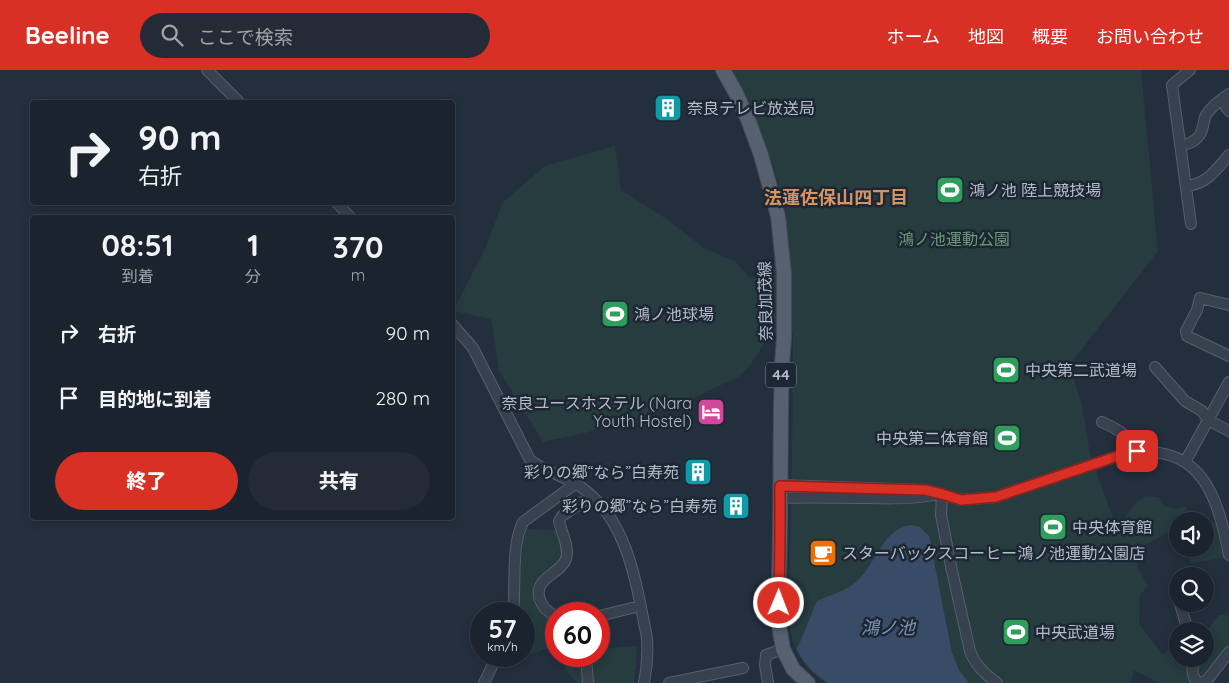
<!DOCTYPE html>
<html lang="ja">
<meta charset="utf-8">
<style>
body{margin:0;font-family:Quicksand,"Noto Sans JP",sans-serif;background:#242b36;color:#f1f3f6;height:100vh;display:flex;flex-direction:column;font-size:19px;white-space:nowrap}
*{box-sizing:border-box;margin:0}
p{font-size:16px;color:#a0a4aa}
.icon{flex:none;width:28px;height:28px;fill:none;stroke:currentColor;stroke-width:2;stroke-linecap:round;stroke-linejoin:round}
.map{position:relative;flex:1;overflow:hidden}
.sheet{position:absolute;left:30px;top:145px;width:425px;height:305px;display:flex;flex-direction:column;background:#1b232e;border-radius:5px;box-shadow:0 2px 12px #0003,0 0 0 1px #39404a}
.sheet>*{flex:none}
.top-card{position:absolute;left:30px;top:30px;width:425px;height:105px;border-radius:5px;box-shadow:0 2px 12px #0003,0 0 0 1px #39404a;background:#1b232e;color:#f1f3f6;overflow:hidden}
.tools{position:absolute;left:1169px;top:442px;display:grid;gap:10px}
.tools a{display:grid;place-items:center;width:45px;height:45px;border-radius:50%;background:#1b232e;box-shadow:0 2px 12px #0003,0 0 0 1px #39404a;font-size:25px}
.speed{position:absolute;left:470px;top:532px;display:flex;gap:10px;font-size:25px;font-weight:700;text-align:center}
.speed>*{display:grid;place-content:center;width:65px;height:65px;border-radius:50%;background:#1b232e;box-shadow:0 2px 12px #0003,0 0 0 1px #39404a;line-height:1}
.speed small{font-size:12px;font-weight:400}
.speed .limit{border:8px solid #d22;background:#fff;color:#111}
.pin{position:absolute;display:grid;place-items:center;width:42px;height:42px;color:#fff;margin:-21px;border-radius:10px;box-shadow:0 2px 8px #0006}
.me{position:absolute;width:55px;margin:-28px;rotate:1deg;stroke-linejoin:round;filter:drop-shadow(0 0 4px #0008)}
.turn{display:flex;align-items:center;gap:18px;height:105px;padding:0 25px;font-size:22px}
.turn .icon{width:65px;height:65px;stroke-width:2.5}
.turn b{display:block;font-size:35px;line-height:42px}
.eta{display:flex;justify-content:space-evenly;align-items:center;height:85px;text-align:center}
.eta b{font-size:30px;font-weight:800;line-height:35px}
.action{display:flex;gap:10px;margin-top:auto;padding:10px 25px}
.action a{flex:1;height:58px;border-radius:30px;background:#d93025;color:#fff;font-size:20px;font-weight:800;line-height:58px;text-align:center}
.action a+a{background:#242b36;color:#f1f3f6}
ul{padding:0;list-style:none}
li{display:flex;align-items:center;gap:15px;height:65px;padding:0 25px}
li div{flex:1}
li b{display:block;font-size:19px}
li em{font-style:normal}
header{display:flex;align-items:center;gap:30px;box-sizing:border-box;height:70px;padding:0 25px;background:#d93025;color:#fff}
header strong{font-size:24px}
nav{display:flex;gap:28px;margin-inline-start:auto;font-size:18px}
.search{width:350px;height:45px;background:#242b36;display:flex;align-items:center;gap:12px;box-sizing:border-box;padding:0 18px;border-radius:28px;color:#a0a4aa;font-size:19px}
.map>svg:first-child{display:block}
.green{fill:#263c3f}
.water{fill:#394c67}
.lines{fill:none;stroke-linecap:round;stroke-linejoin:round}
.minor-casing{stroke:#565f6c;stroke-width:12}
.major-casing{stroke:#414a57;stroke-width:16}
.minor{stroke:#38414e;stroke-width:10}
.major{stroke:#56606e;stroke-width:14}
.route-casing{stroke:#8d1f18;stroke-width:12}
.route{stroke:#d93025;stroke-width:9}
.labels{text-anchor:middle;stroke-width:5;stroke-linejoin:round;paint-order:stroke}
.shield{fill:#1d2633;stroke:#878f9c;stroke-width:1}
.shield-label{font-size:15px;font-weight:bold;fill:#b4bcc9}
.poi-label{font-size:16px;fill:#b4bcc9;stroke:#1d2633;text-anchor:start}
.park-label{font-size:16px;fill:#6b9a76;stroke:#1d2633}
.street-label{font-size:16px;fill:#b4bcc9;stroke:#1d2633}
.neighbourhood-label{font-size:18px;font-weight:bold;fill:#d59563;stroke:#1d2633}
.water-label{font-size:18px;font-style:italic;fill:#7c92b1;stroke:#1d2633}
</style>
<header>
<strong>Beeline</strong>
<div class="search"><svg class="icon" aria-label="search" viewBox="0 0 24 24"><circle cx="10" cy="10" r="6"/><path d="M15 15l6 6"/></svg>ここで検索</div>
<nav><a>ホーム</a><a>地図</a><a>概要</a><a>お問い合わせ</a></nav>
</header>
<div class="map">
<svg width="1229" height="613" viewBox="0 0 1229 613">
<rect width="100%" height="100%" fill="#242f3e"/>
<path class="green" d="M732,0H1141L1158,181L1071,293L1073,307L1082,335L1090,384L1117,459C1125,450 1134,428 1147,426C1151,426 1156,427 1160,428L1164,436L1175,439L1186,436L1190,451H1178L1177,462L1176,458L1144,476L1137,497L1148,516L1140,525L1139,554L1163,585L1177,571L1178,589H1205V563L1219,545H1229V578L1204,603L1197,613H1159L1134,600L1131,613H826C802,599 792,575 788,549L792,392L793,264L769,266L749,297L738,307L681,334L585,363L543,372L499,300L491,249L453,241L484,181L503,132L545,96L615,76L621,120L665,148L704,178L736,192L749,207L770,209L787,144L772,92L750,32Z
M1205,452L1229,454V487L1191,493L1185,479H1205Z
M525,459L558,460L563,485L541,508L535,523L556,550V575L530,585L524,581V544H515Z
M637,576L634,613H591L590,586H599V579Z
M564,586H584L585,613H578L566,602Z"/>
<path class="water" d="M910,455L920,457L929,466L952,583L959,600L969,613H828C814,604 803,593 796,578L798,577L817,531C828,526 842,522 852,515C875,500 880,460 910,455Z"/>
<g class="lines">
<defs>
<path id="minor" d="M207,0L239,32
M1190,0L1172,15L1191,154
M1229,24L1223,28L1226,37L1229,41
M1181,75C1192,74 1201,68 1203,56C1204,52 1204,49 1206,45C1210,38 1217,33 1223,28
M1187,116C1208,113 1216,100 1229,85
M336,132L351,148
M1229,235L1200,228L1197,240L1186,261L1187,266L1229,286
M452,254L473,278L530,390C545,402 565,406 581,417C629,451 636,514 647,568C648,583 647,598 644,613
M1155,297L1185,331L1202,341L1208,350L1229,361
M1102,352C1117,359 1130,365 1136,381
M1185,392L1229,312
M780,415L925,420L942,424L961,430L996,427L1127,383C1140,380 1152,381 1165,384C1211,394 1221,446 1229,485
M942,424L941,445L952,501L970,581C975,595 985,604 997,613
M780,428C810,427 839,428 869,428C892,429 916,429 938,424
M1175,519L1178,527
M1180,534L1188,561
M513,544C516,517 511,475 523,452L575,414
M556,546C549,543 543,538 540,530C532,508 561,504 566,489C570,477 561,462 559,451L562,446L591,426
M599,546L640,536
M586,586L588,613
M1193,589C1193,598 1190,607 1199,613
M484,613L497,586
M669,613L743,598
M768,613L765,595L766,585L783,579
M1202,613L1208,609L1229,582"/>
<path id="major" d="M723,0L736,23L749,52L761,85L778,146L784,203V268L782,294L781,334L780,466L778,549L783,579L793,599L808,613"/>
</defs>
<use href="#minor" class="minor-casing"/>
<use href="#major" class="major-casing"/>
<use href="#minor" class="minor"/>
<use href="#major" class="major"/>
</g>
<g class="lines">
<defs>
<path id="route" d="M779,533L780,466V416L925,420L942,424L961,430L996,427L1127,383L1137,381"/>
</defs>
<use href="#route" class="route-casing"/>
<use href="#route" class="route"/>
</g>
<defs>
<symbol id="building-square" viewBox="-11 -11 22 22"><rect x="-9" y="-9" width="18" height="18" rx="4" fill="#0f9aa8" stroke="#1d2633"/><path d="M-4-6H4V6H1V3H-1V6H-4ZM-2.5-4.3h1.7v1.8h-1.7ZM.8-4.3h1.7v1.8H.8ZM-2.5-1h1.7V.8h-1.7ZM.8-1h1.7V.8H.8Z" fill="#fff"/></symbol>
<symbol id="stadium-square" viewBox="-11 -11 22 22"><rect x="-9" y="-9" width="18" height="18" rx="4" fill="#2e9e5b" stroke="#1d2633"/><path d="M0-5a6.5 5 0 1 0 0 10a6.5 5 0 1 0 0-10ZM-3.5-1.8h7v3.6h-7Z" fill="#fff"/></symbol>
<symbol id="hotel-square" viewBox="-11 -11 22 22"><rect x="-9" y="-9" width="18" height="18" rx="4" fill="#d1479c" stroke="#1d2633"/><path d="M-6-4.5h1.5V1H6V5H4.5V3h-9V5H-6ZM-4 0a1.8 1.8 0 1 1 3.6 0ZM.5 0V-2.5h3Q6-2.5 6 0Z" fill="#fff"/></symbol>
<symbol id="cafe-square" viewBox="-11 -11 22 22"><rect x="-9" y="-9" width="18" height="18" rx="4" fill="#e8710a" stroke="#1d2633"/><path d="M-5.5-4.5H6V0H3Q3 3.5 0 3.5H-2.5Q-5.5 3.5-5.5 0ZM3-3.2v2h1.7v-2ZM-6 4.5H4V6H-6Z" fill="#fff"/></symbol>
</defs>
<g fill-rule="evenodd">
<use href="#building-square" x="652" y="22" width="32" height="32"/>
<use href="#stadium-square" x="934" y="104" width="32" height="32"/>
<use href="#stadium-square" x="599" y="228" width="32" height="32"/>
<use href="#stadium-square" x="990" y="284" width="32" height="32"/>
<use href="#hotel-square" x="695" y="326" width="32" height="32"/>
<use href="#stadium-square" x="991" y="352" width="32" height="32"/>
<use href="#building-square" x="682" y="386" width="32" height="32"/>
<use href="#building-square" x="720" y="420" width="32" height="32"/>
<use href="#stadium-square" x="1037" y="441" width="32" height="32"/>
<use href="#cafe-square" x="807" y="467" width="32" height="32"/>
<use href="#stadium-square" x="1000" y="546" width="32" height="32"/>
</g>
<g class="labels">
<rect class="shield" x="766" y="292.5" width="30" height="25" rx="4"/>
<g class="shield-label">
<text x="781" y="310">44</text>
</g>
<g class="poi-label">
<text x="687" y="44">奈良テレビ放送局</text>
<text x="969" y="126">鴻ノ池 陸上競技場</text>
<text x="634" y="250">鴻ノ池球場</text>
<text x="1025" y="306">中央第二武道場</text>
<text x="692" y="339" text-anchor="end">奈良ユースホステル (Nara<tspan x="692" dy="18">Youth Hostel)</tspan></text>
<text x="988" y="374" text-anchor="end">中央第二体育館</text>
<text x="679" y="408" text-anchor="end">彩りの郷“なら”白寿苑</text>
<text x="717" y="442" text-anchor="end">彩りの郷”なら”白寿苑</text>
<text x="1072" y="463">中央体育館</text>
<text x="842" y="489">スターバックスコーヒー鴻ノ池運動公園店</text>
<text x="1035" y="568">中央武道場</text>
</g>
<g class="park-label">
<text x="954" y="175">鴻ノ池運動公園</text>
</g>
<g class="street-label">
<text transform="translate(765 231) rotate(-91)" y="6">奈良加茂線</text>
</g>
<g class="neighbourhood-label">
<text x="836" y="134">法蓮佐保山四丁目</text>
</g>
<g class="water-label">
<text x="888" y="564">鴻ノ池</text>
</g>
</g>
</svg>
<div class="tools">
<a><svg class="icon" aria-label="sound" viewBox="0 0 24 24"><path d="M4 9h4l5-4v14l-5-4H4zM17 9q2 3 0 6"/></svg></a>
<a><svg class="icon" aria-label="search" viewBox="0 0 24 24"><circle cx="10" cy="10" r="6"/><path d="M15 15l6 6"/></svg></a>
<a><svg class="icon" aria-label="layers" viewBox="0 0 24 24"><path d="M12 4l9 5-9 5-9-5zM3 14l9 5 9-5"/></svg></a>
</div>
<div class="speed"><div>57<small>km/h</small></div><div class="limit">60</div></div>
<div class="pin" style="left:1137px;top:381px;background:#d93025"><svg class="icon" aria-label="arrive" viewBox="0 0 24 24"><path d="M6 21V4h12l-3 4 3 4H6"/></svg></div>
<svg class="me" style="left:779px;top:533px" viewBox="-20 -20 40 40"><circle r="17" fill="#d93025" stroke="#fff" stroke-width="3"/><path d="M0-11L8 9 0 5-8 9z" fill="#fff"/></svg>
<div class="top-card">
<div class="turn"><svg class="icon" aria-label="right" viewBox="0 0 24 24"><path d="M7 20v-9h11M14 6l5 5-5 5"/></svg><div><b>90 m</b>右折</div></div>
</div>
<section class="sheet">
<div class="eta">
<div><b>08:51</b><p>到着</p></div>
<div><b>1</b><p>分</p></div>
<div><b>370</b><p>m</p></div>
</div>
<ul>
<li><svg class="icon" aria-label="right" viewBox="0 0 24 24"><path d="M7 20v-9h11M14 6l5 5-5 5"/></svg><div><b>右折</b></div><em>90 m</em></li>
<li><svg class="icon" aria-label="arrive" viewBox="0 0 24 24"><path d="M6 21V4h12l-3 4 3 4H6"/></svg><div><b>目的地に到着</b></div><em>280 m</em></li>
</ul>
<div class="action"><a>終了</a><a>共有</a></div>
</section>
</div>
